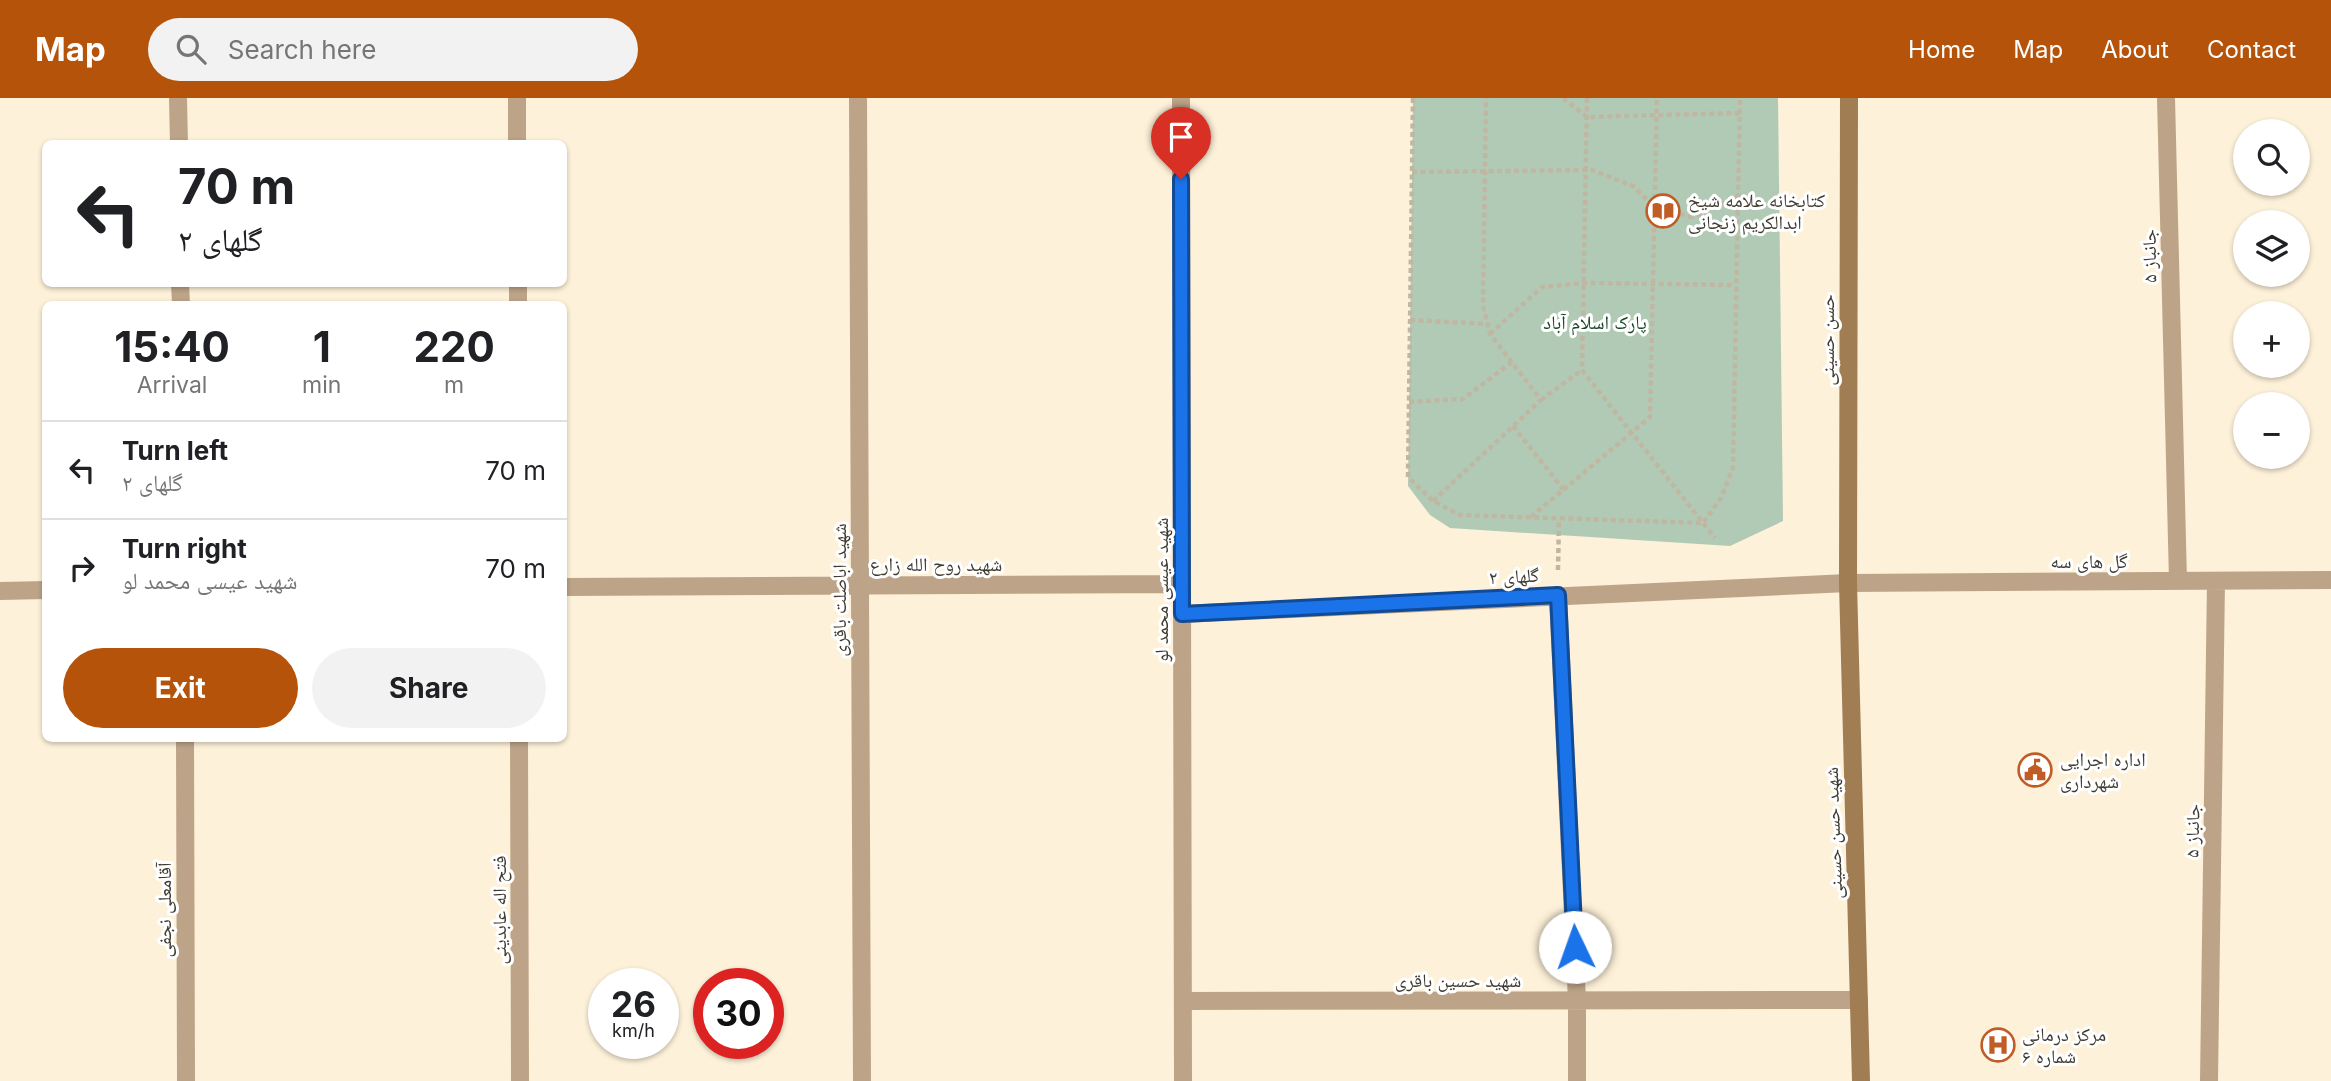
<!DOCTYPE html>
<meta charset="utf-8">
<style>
body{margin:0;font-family:Inter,"Noto Naskh Arabic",sans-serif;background:#f2f2f2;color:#202124;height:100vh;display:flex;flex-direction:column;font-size:26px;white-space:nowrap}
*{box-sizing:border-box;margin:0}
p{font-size:23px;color:#757577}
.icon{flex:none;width:38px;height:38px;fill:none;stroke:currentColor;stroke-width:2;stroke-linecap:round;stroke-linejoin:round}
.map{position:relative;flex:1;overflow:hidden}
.panel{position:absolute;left:42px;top:203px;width:525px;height:441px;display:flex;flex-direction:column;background:#fff;border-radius:10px;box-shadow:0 2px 5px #0004}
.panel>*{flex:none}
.banner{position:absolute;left:42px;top:42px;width:525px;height:147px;border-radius:10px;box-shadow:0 2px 5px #0004;background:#fff;color:#202124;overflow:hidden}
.controls{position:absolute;left:2233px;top:21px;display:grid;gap:14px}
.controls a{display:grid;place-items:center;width:77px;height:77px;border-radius:50%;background:#fff;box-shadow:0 2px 5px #0004;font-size:35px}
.speed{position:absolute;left:588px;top:870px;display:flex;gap:14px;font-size:35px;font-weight:700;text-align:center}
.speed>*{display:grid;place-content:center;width:91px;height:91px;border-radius:50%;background:#fff;box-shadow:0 2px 5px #0004;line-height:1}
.speed small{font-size:18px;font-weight:400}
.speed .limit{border:10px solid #d22;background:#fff;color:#111}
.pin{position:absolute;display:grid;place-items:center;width:60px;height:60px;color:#fff;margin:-72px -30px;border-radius:50% 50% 50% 0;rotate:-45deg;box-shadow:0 0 7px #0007}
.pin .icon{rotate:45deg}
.me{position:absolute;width:77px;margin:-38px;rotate:357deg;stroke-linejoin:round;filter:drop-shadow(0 0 5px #0008)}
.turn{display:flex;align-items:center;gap:24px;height:147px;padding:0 21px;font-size:32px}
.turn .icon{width:91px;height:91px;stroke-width:2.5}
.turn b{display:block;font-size:49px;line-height:60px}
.eta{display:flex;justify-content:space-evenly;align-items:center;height:119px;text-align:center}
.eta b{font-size:42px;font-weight:700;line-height:49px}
.button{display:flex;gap:14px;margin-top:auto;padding:14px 21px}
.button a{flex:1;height:80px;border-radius:42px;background:#b45309;color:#fff;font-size:28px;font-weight:700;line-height:80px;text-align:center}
.button a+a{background:#f2f2f2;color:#202124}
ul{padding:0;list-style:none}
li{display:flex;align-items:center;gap:21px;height:98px;padding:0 21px;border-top:2px solid #e0e0e0}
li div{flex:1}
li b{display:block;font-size:26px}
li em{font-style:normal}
header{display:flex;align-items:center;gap:42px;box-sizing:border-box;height:98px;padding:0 35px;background:#b45309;color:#fff}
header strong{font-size:33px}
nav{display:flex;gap:38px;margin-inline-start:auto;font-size:24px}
.search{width:490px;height:63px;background:#f2f2f2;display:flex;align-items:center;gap:18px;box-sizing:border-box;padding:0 24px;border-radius:38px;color:#757577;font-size:26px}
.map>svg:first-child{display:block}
.green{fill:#b0cab5}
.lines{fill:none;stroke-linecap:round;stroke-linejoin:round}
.path{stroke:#c0b7a3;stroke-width:4.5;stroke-dasharray:5 3.5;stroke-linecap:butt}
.street{stroke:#bda488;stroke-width:18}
.secondary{stroke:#a17d54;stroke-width:18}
.route-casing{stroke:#114b97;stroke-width:18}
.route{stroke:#1a73e8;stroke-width:12}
.labels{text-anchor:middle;stroke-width:6;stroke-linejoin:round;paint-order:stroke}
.poi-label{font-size:19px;fill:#3f3b31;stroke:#fff;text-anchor:start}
.street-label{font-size:19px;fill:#3f3b31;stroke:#fff}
.park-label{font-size:19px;fill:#174726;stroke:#fff}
</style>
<header>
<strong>Map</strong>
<div class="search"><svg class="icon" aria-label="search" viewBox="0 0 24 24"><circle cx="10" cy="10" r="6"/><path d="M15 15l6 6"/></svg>Search here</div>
<nav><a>Home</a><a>Map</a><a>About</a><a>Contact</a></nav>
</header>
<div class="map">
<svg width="2331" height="983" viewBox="0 0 2331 983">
<rect width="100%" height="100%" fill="#fdf1d9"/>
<path class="green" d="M1413,0H1778L1783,423L1730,448L1450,430L1430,417L1408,388Z"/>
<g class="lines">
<path class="path" d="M1413,0L1408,379L1433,403L1460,417L1703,425L1721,400L1733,370L1740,0
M1563,0L1587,19L1740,15
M1587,0L1582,272L1715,440
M1412,74L1592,72L1633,88L1655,110L1692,119L1737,99
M1410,222L1488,226
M1490,236L1542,189L1584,185L1735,187
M1541,302L1582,272
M1409,304L1463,301L1512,264
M1513,328L1564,392
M1433,403L1541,302L1490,236L1483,208L1486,0
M1531,419L1650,319L1657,0
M1558,472L1559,421"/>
<path class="street" d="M178,0L179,46
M517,0V46
M858,0L862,983
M1181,0L1183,983
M2166,0L2178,483
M180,186L181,206
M518,186V206
M564,489L1182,486
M0,493L46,492
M1558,497L1577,903V983
M1182,516L1848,485L2331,482
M185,640L186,983
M519,640L520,983
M1183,903L1859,902
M2209,983L2216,483"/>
<path class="secondary" d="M1849,0L1848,485L1861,983"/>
</g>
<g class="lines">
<defs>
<path id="route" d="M1181,81L1182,516L1558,497L1575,849"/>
</defs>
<use href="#route" class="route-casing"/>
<use href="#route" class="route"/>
</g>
<defs>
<symbol id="library-ring" viewBox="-11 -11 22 22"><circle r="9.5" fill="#fff" stroke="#c05c26" stroke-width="1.5"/><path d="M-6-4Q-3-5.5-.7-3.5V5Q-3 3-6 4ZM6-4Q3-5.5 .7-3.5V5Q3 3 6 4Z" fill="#c05c26"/></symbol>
<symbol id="civic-ring" viewBox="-11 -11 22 22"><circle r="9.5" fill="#fff" stroke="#c05c26" stroke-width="1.5"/><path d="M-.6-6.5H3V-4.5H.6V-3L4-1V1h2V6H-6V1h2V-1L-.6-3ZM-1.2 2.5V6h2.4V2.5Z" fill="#c05c26"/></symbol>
<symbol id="hospital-ring" viewBox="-11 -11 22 22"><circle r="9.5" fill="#fff" stroke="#c05c26" stroke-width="1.5"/><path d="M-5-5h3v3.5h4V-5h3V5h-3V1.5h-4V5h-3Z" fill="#c05c26"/></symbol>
</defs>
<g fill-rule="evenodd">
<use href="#library-ring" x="1644" y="94" width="38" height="38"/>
<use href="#civic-ring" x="2016" y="653" width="38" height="38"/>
<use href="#hospital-ring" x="1979" y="928" width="38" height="38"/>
</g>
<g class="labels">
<g class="poi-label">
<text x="1688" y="109">کتابخانه علامه شیخ<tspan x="1688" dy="22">ابدالکریم زنجانی</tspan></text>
<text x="2060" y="668">اداره اجرایی<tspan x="2060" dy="22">شهرداری</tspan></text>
<text x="2022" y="943">مرکز درمانی<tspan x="2022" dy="22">شماره ۶</tspan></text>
</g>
<g class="street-label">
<text transform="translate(2149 158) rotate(-91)" y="7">جانباز ۵</text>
<text transform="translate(1827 242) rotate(-90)" y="7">حسن حسینی</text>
<text x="2089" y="470">گل های سه</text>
<text x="936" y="473">شهید روح الله زارع</text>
<text transform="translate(1514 478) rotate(-3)" y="7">گلهای ۲</text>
<text transform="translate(839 492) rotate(-90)" y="7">شهید اباصلت باقری</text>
<text transform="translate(1161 492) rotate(-90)" y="7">شهید عیسی محمد لو</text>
<text transform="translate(2192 733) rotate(-89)" y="7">جانباز ۵</text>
<text transform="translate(1833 735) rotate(-92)" y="7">شهید حسن حسینی</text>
<text transform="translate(164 812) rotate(-90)" y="7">آقامعلی نجفی</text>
<text transform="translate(499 812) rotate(-90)" y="7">فتح اله عابدینی</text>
<text x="1458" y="889">شهید حسین باقری</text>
</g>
<g class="park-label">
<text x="1595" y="231">پارک اسلام آباد</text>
</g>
</g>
</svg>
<div class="controls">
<a><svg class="icon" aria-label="search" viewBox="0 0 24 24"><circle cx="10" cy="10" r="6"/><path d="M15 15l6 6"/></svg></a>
<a><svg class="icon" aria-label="layers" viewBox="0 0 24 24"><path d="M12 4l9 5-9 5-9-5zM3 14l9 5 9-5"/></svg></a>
<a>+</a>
<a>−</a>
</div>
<div class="speed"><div>26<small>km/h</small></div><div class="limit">30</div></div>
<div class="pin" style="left:1181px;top:81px;background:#d93025"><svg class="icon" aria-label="arrive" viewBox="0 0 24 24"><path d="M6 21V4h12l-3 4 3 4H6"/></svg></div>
<svg class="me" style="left:1575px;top:849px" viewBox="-20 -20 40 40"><circle r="19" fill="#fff"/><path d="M0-13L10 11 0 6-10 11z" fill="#1a73e8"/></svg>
<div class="banner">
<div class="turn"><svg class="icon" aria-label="left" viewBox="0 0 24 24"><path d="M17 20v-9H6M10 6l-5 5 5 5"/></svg><div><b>70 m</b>گلهای ۲</div></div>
</div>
<section class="panel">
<div class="eta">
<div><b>15:40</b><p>Arrival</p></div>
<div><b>1</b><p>min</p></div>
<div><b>220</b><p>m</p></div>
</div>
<ul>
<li><svg class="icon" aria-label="left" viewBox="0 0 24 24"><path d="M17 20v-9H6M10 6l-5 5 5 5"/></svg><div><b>Turn left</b><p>گلهای ۲</p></div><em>70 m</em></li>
<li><svg class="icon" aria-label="right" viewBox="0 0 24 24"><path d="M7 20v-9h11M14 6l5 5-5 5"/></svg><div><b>Turn right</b><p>شهید عیسی محمد لو</p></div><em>70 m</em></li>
</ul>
<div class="button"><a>Exit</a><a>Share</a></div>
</section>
</div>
